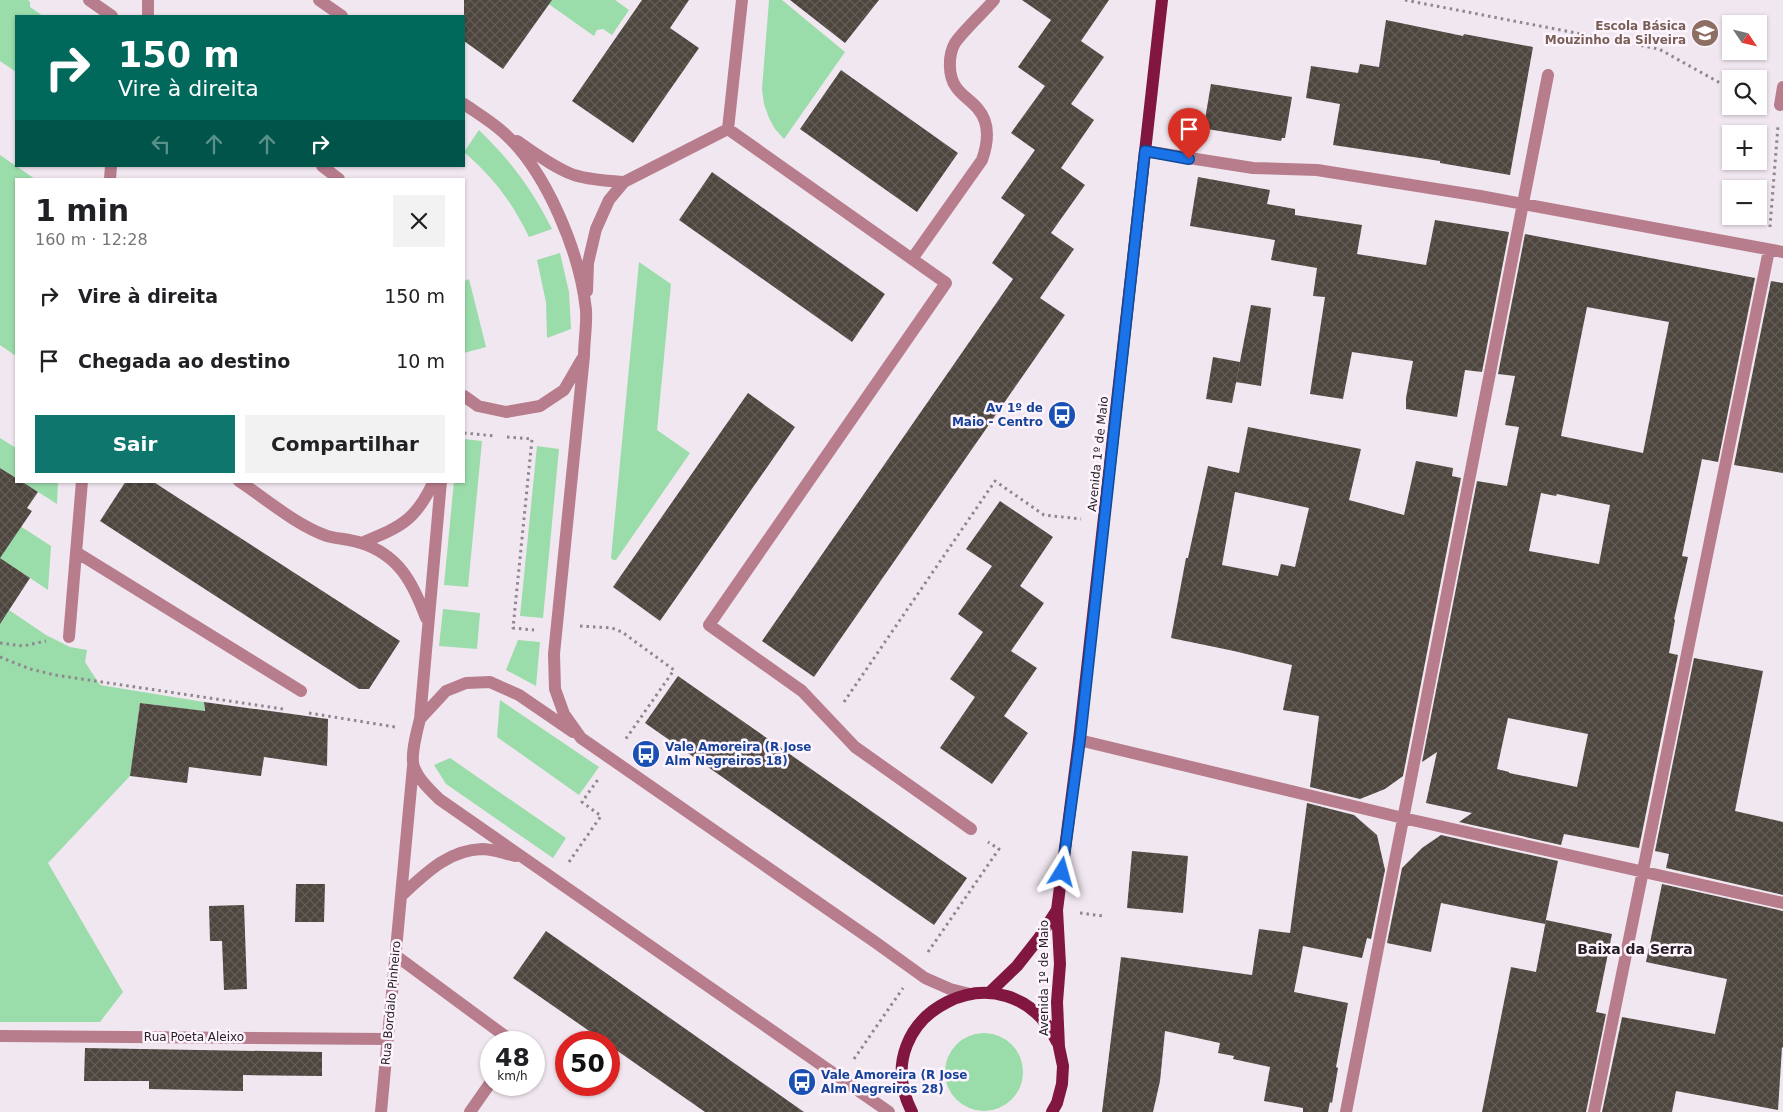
<!DOCTYPE html>
<html lang="pt">
<meta charset="utf-8">
<style>
body{margin:0;font-family:"DejaVu Sans",sans-serif;background:#f2f2f2;color:#202124;height:100vh;display:flex;flex-direction:column;font-size:19px;white-space:nowrap}
*{box-sizing:border-box;margin:0}
p{font-size:16px;color:#757577}
.icon{flex:none;width:28px;height:28px;fill:none;stroke:currentColor;stroke-width:2;stroke-linecap:round;stroke-linejoin:round}
.map{position:relative;flex:1;overflow:hidden}
.drawer{position:absolute;left:15px;top:178px;width:450px;height:305px;display:flex;flex-direction:column;background:#fff;border-radius:0px;box-shadow:0 1px 4px #0004}
.drawer>*{flex:none}
.guide{position:absolute;left:15px;top:15px;width:450px;height:152px;border-radius:0px;box-shadow:0 1px 4px #0004;background:#00695c;color:#fff;overflow:hidden}
.needle{width:32px;rotate:125deg}
.fabs{position:absolute;left:1722px;top:15px;display:grid;gap:10px}
.fabs a{display:grid;place-items:center;width:45px;height:45px;border-radius:0px;background:#fff;box-shadow:0 1px 4px #0004;font-size:25px}
.speed{position:absolute;left:480px;top:1031px;display:flex;gap:10px;font-size:25px;font-weight:700;text-align:center}
.speed>*{display:grid;place-content:center;width:65px;height:65px;border-radius:50%;background:#fff;box-shadow:0 1px 4px #0004;line-height:1}
.speed small{font-size:12px;font-weight:400}
.speed .limit{border:8px solid #d22;background:#fff;color:#111}
.pin{position:absolute;display:grid;place-items:center;width:42px;height:42px;color:#fff;margin:-51px -21px;border-radius:50% 50% 50% 0;rotate:-45deg;box-shadow:0 0 5px #0007}
.pin .icon{rotate:45deg}
.me{position:absolute;width:55px;margin:-28px;rotate:8deg;stroke-linejoin:round;filter:drop-shadow(0 0 4px #0008)}
.turn{display:flex;align-items:center;gap:18px;height:105px;padding:0 20px;font-size:22px}
.turn .icon{width:65px;height:65px;stroke-width:2.5}
.turn b{display:block;font-size:35px;line-height:42px}
.lanes{display:flex;align-items:center;height:48px;padding:0 20px;background:#0003;justify-content:center;gap:25px;direction:ltr}
.lanes .off{opacity:.35}
.round{display:grid;place-items:center;flex:none;width:52px;height:52px;border-radius:0px;background:#f2f2f2}
.summary{display:flex;align-items:center;justify-content:space-between;height:85px;padding:0 20px}
h1{font-size:30px;font-weight:700;line-height:38px}
.button{display:flex;gap:10px;margin-top:auto;padding:10px 20px}
.button a{flex:1;height:58px;border-radius:0px;background:#0f766e;color:#fff;font-size:20px;font-weight:700;line-height:58px;text-align:center}
.button a+a{background:#f2f2f2;color:#202124}
ul{padding:0;list-style:none}
li{display:flex;align-items:center;gap:15px;height:65px;padding:0 20px}
li div{flex:1}
li b{display:block;font-size:19px}
li em{font-style:normal}
.map>svg:first-child{display:block}
.grass{fill:#9bdcab}
.building{fill:url(#building-cross-hatch);fill-rule:evenodd}
.lines{fill:none;stroke-linecap:round;stroke-linejoin:round}
.path{stroke:#8e878d;stroke-width:3;stroke-dasharray:2.5 4;stroke-linecap:butt}
.minor{stroke:#b87d8c;stroke-width:12}
.major{stroke:#811641;stroke-width:12}
.route-casing{stroke:#114b97;stroke-width:12}
.route{stroke:#1a73e8;stroke-width:9}
.labels{text-anchor:middle;stroke-width:5;stroke-linejoin:round;paint-order:stroke}
.education-label{font-size:12px;font-weight:bold;fill:#785e54;stroke:#fef4fd;text-anchor:end}
.transit-label{font-size:12px;font-weight:bold;fill:#164399;stroke:#fef4fd;text-anchor:start}
.street-label{font-size:12px;fill:#231f22;stroke:#fef4fd}
.neighbourhood-label{font-size:14px;font-weight:bold;fill:#231f22;stroke:#fef4fd}
</style>
<div class="map">
<svg width="1783" height="1112" viewBox="0 0 1783 1112">
<defs>
<pattern id="building-cross-hatch" width="8" height="8" patternUnits="userSpaceOnUse" patternTransform="scale(1.25)"><rect width="8" height="8" fill="#4d453e"/><path d="M0 0l8 8M0 8l8-8" fill="none" stroke="#635d57"/></pattern>
</defs>
<rect width="100%" height="100%" fill="#f1e7f0"/>
<path class="grass" d="M0,0H28L30,2V7L43,16H16V72L0,61Z
M543,0H615L629,10L612,35L603,29L597,30L594,36Z
M769,0H782L845,52L784,139L775,129L769,118L764,104L762,89Z
M479,130C511,161 532,189 552,229L529,237C512,202 494,178 464,152Z
M0,155L35,179H16V356L0,345Z
M560,253L569,292L571,329L547,338L546,302L537,260Z
M639,262L671,284L657,430L690,453L616,560H613L611,558Z
M469,279L486,347L464,353V281Z
M0,438L16,448V478L0,468Z
M464,439L482,441L468,587L444,585L454,481H464Z
M537,446L559,449L543,618L520,616Z
M21,481H58L57,504Z
M0,513L51,546L48,590L0,558Z
M0,604L46,635L70,647L87,650L85,662L100,685L204,702L205,745L196,710L140,703L130,776L48,863L123,992L100,1022H0Z
M443,609L480,613L477,649L439,646Z
M518,640L540,642L536,686L506,670Z
M500,700L599,767L579,795L497,737Z
M450,758L566,838L553,858L446,784L434,765Z
M945 1072a39 39 0 1 1 78 0a39 39 0 1 1-78 0Z"/>
<path class="building" d="M464,0H552L503,69L464,41Z
M642,0H689L670,28L699,48L633,143L572,101Z
M790,0H879L845,43Z
M1022,0H1109L1081,41L1104,57L1071,104L1094,120L1061,168L1085,185L1051,233L1074,249L1040,298L1065,315L814,677L762,641L1013,279L992,263L1025,215L1001,198L1035,150L1011,133L1045,86L1018,67L1051,20Z
M1386,20L1463,36L1464,34L1533,47L1510,175L1440,163V161L1333,145L1340,104L1306,98L1311,66L1358,73L1360,64L1379,67Z
M841,70L958,153L917,212L800,129Z
M1211,84L1292,97L1285,138H1282L1281,141L1207,129L1208,126L1204,125Z
M712,172L885,294L852,342L679,220Z
M1198,177L1270,190L1267,204L1295,209V215L1362,225L1357,254L1426,265L1435,220L1509,232L1482,372L1465,370L1457,417L1406,409V398L1413,361L1352,352L1343,399L1310,394L1325,297L1313,296L1317,268L1271,260L1275,240L1190,226Z
M1525,234L1755,278L1718,462L1702,459L1682,556L1688,557L1674,619L1675,620L1669,653L1678,655L1639,848L1564,834L1561,845L1459,822L1472,813L1426,803L1437,752L1422,762L1477,481L1507,486L1519,427L1505,425L1515,376L1498,374ZM1587,307L1669,322L1643,453L1561,436ZM1541,493L1556,496L1557,494L1610,505L1599,564L1529,551ZM1508,718L1588,734L1577,787L1509,773V772L1497,769Z
M1771,281L1783,283V473L1734,465Z
M1251,305L1271,308L1261,386L1236,382Z
M1213,357L1240,362L1232,403L1206,399Z
M748,393L795,427L660,621L613,587Z
M1248,427L1361,449L1349,500L1404,515L1416,461L1453,468L1452,476L1461,478L1403,776L1385,789L1360,799L1310,787L1319,716L1283,710L1292,665L1234,651L1171,638L1186,558H1188L1208,466L1239,473ZM1235,492L1309,508L1295,567L1281,564L1278,576L1222,565Z
M0,468L16,478V481H21L38,492L27,508L32,511L0,558L30,578L0,624Z
M126,481H152L400,641L369,689H359L100,521Z
M1000,501L1053,537L1020,586L1044,603L1011,651L1037,668L1004,716L1028,733L992,784L940,748L975,697L950,679L983,632L958,614L992,566L966,549Z
M1694,658L1763,671L1735,811L1783,822V895L1666,868L1669,854L1655,851Z
M678,676L967,878L934,925L645,723Z
M204,702L328,719L327,766L264,757L261,776L189,767L187,783L130,776L140,703L205,711Z
M1307,803L1354,815L1377,835L1385,870L1371,939L1367,938L1362,958L1303,946L1294,992L1348,1003L1336,1067L1338,1068L1332,1103L1330,1102L1328,1112H1303V1108L1264,1101L1270,1067L1233,1059L1234,1056L1218,1053L1220,1043L1165,1031L1160,1081L1153,1112H1102L1121,957L1252,975L1259,929L1290,933Z
M1441,835L1558,861L1545,924L1441,903L1431,952L1387,943L1402,868L1422,848Z
M1132,851L1188,856L1183,913L1127,908Z
M296,884H325L324,922H295Z
M1662,884L1783,911V1048L1782,1047L1778,1110L1676,1091L1672,1112H1602L1622,1017L1715,1034L1727,979L1646,962Z
M244,905L247,989L224,990L222,941H210L209,906Z
M1546,920L1612,934L1596,1012L1606,1014L1586,1112H1482L1511,967L1536,972Z
M546,931L593,964L804,1112H705L609,1045V1042H605L513,978Z
M85,1048L322,1052V1076L243,1075V1091L149,1089V1081H84Z"/>
<g class="lines">
<path class="path" d="M1405,0L1659,49L1731,89
M1770,227L1778,126
M464,433L495,436
M507,437L532,439L513,628L534,630
M580,626L612,628L622,632L674,670L625,740
M0,643L23,646L46,641
M0,657L30,669L55,675L283,709
M844,702L995,481L1044,515L1081,519
M309,713L395,727
M569,862L601,816L582,802L599,778
M1080,913L1103,916
M928,952L999,849L988,842
M854,1059L903,988"/>
<path class="minor" d="M89,0L112,16
M319,0L342,16
M148,16V0
M464,104C477,113 492,122 504,133C547,172 580,253 586,310C587,325 584,341 584,356L554,654L555,689L564,714L581,738L875,942L925,978L950,989L970,994
M1780,105L1783,87
M728,129L946,283L709,625L802,691L855,747L971,829
M517,141C535,153 553,167 574,175C590,180 608,181 624,182
M1145,151L1253,168L1317,170L1480,196L1783,252
M322,166L339,179
M110,179L111,166
M912,259L982,160C988,143 991,124 978,109C972,101 962,96 956,87C948,76 948,55 955,43C963,31 984,12 994,0
M587,291L588,263L596,229L609,200L624,182L728,129L742,0
M464,396L478,406L506,412L540,406L564,390L582,359
M239,481C266,499 296,525 327,536C338,539 350,539 361,543C399,555 413,583 426,618
M441,481L420,719C417,731 410,756 414,767C419,780 430,790 439,799L889,1112
M361,543C400,527 415,522 434,481
M76,552L301,691
M69,637L82,481
M420,719L446,691L466,683L490,682L519,695L573,732
M1079,740L1403,818L1783,903
M402,895C425,874 448,850 482,849C493,849 505,854 516,856
M395,955L513,1042
M0,1036L387,1039
M381,1112L413,766
M470,1112L491,1082
M1346,1112L1548,75
M1594,1112L1769,250"/>
<path class="major" d="M989,993L1017,966L1039,938L1057,910
M912,1112C862,1014 1008,940 1057,1042
M1052,1112L1057,1103L1062,1084L1063,1066L1059,1047L1057,1002L1060,964L1057,910L1079,740L1162,0"/>
</g>
<g class="lines">
<defs>
<path id="route" d="M1062,872L1080,740L1145,151L1189,159"/>
</defs>
<use href="#route" class="route-casing"/>
<use href="#route" class="route"/>
</g>
<defs>
<symbol id="school-disc" viewBox="-11 -11 22 22"><circle r="9.5" fill="#8d6e63" stroke="#fef4fd"/><path d="M0-5L7-2L0 1L-7-2ZM-4 1L0 2.5L4 1V4Q0 6-4 4Z" fill="#fff"/></symbol>
<symbol id="bus-disc" viewBox="-11 -11 22 22"><circle r="9.5" fill="#1a4fb4" stroke="#fef4fd"/><path d="M-5-6H5V4H4V6H2V4H-2V6H-4V4H-5ZM-3.5-4V0h7V-4ZM-3.5 1.2v1.5H-2V1.2ZM2 1.2v1.5H3.5V1.2Z" fill="#fff"/></symbol>
</defs>
<g fill-rule="evenodd">
<use href="#school-disc" x="1689" y="17" width="32" height="32"/>
<use href="#bus-disc" x="1046" y="399" width="32" height="32"/>
<use href="#bus-disc" x="630" y="738" width="32" height="32"/>
<use href="#bus-disc" x="786" y="1066" width="32" height="32"/>
</g>
<g class="labels">
<g class="education-label">
<text x="1686" y="30">Escola Básica<tspan x="1686" dy="14">Mouzinho da Silveira</tspan></text>
</g>
<g class="transit-label">
<text x="1043" y="412" text-anchor="end">Av 1º de<tspan x="1043" dy="14">Maio - Centro</tspan></text>
<text x="665" y="751">Vale Amoreira (R Jose<tspan x="665" dy="14">Alm Negreiros 18)</tspan></text>
<text x="821" y="1079">Vale Amoreira (R Jose<tspan x="821" dy="14">Alm Negreiros 28)</tspan></text>
</g>
<g class="street-label">
<text transform="translate(1098 454) rotate(-84)" y="4">Avenida 1º de Maio</text>
<text transform="translate(1044 978) rotate(-90)" y="4">Avenida 1º de Maio</text>
<text transform="translate(391 1003) rotate(-85)" y="4">Rua Bordalo Pinheiro</text>
<text x="194" y="1041">Rua Poeta Aleixo</text>
</g>
<g class="neighbourhood-label">
<text x="1635" y="954">Baixa da Serra</text>
</g>
</g>
</svg>
<div class="fabs">
<a><svg class="needle" viewBox="-14 -14 28 28"><path d="M0-13l5 13h-10z" fill="#e53935"/><path d="M0 13l5-13h-10z" fill="#757577"/></svg></a>
<a><svg class="icon" aria-label="search" viewBox="0 0 24 24"><circle cx="10" cy="10" r="6"/><path d="M15 15l6 6"/></svg></a>
<a>+</a>
<a>−</a>
</div>
<div class="speed"><div>48<small>km/h</small></div><div class="limit">50</div></div>
<div class="pin" style="left:1189px;top:159px;background:#d93025"><svg class="icon" aria-label="arrive" viewBox="0 0 24 24"><path d="M6 21V4h12l-3 4 3 4H6"/></svg></div>
<svg class="me" style="left:1062px;top:872px" viewBox="-20 -20 40 40"><path d="M0-17L14 15 0 8-14 15z" fill="#1a73e8" stroke="#fff" stroke-width="4"/></svg>
<div class="guide">
<div class="turn"><svg class="icon" aria-label="right" viewBox="0 0 24 24"><path d="M7 20v-9h11M14 6l5 5-5 5"/></svg><div><b>150 m</b>Vire à direita</div></div>
<div class="lanes"><svg class="icon off" aria-label="left" viewBox="0 0 24 24"><path d="M17 20v-9H6M10 6l-5 5 5 5"/></svg><svg class="icon off" aria-label="ahead" viewBox="0 0 24 24"><path d="M12 20V5M6 11l6-6 6 6"/></svg><svg class="icon off" aria-label="ahead" viewBox="0 0 24 24"><path d="M12 20V5M6 11l6-6 6 6"/></svg><svg class="icon" aria-label="right" viewBox="0 0 24 24"><path d="M7 20v-9h11M14 6l5 5-5 5"/></svg></div>
</div>
<section class="drawer">
<div class="summary"><div><h1>1 min</h1><p>160 m · 12:28</p></div><a class="round"><svg class="icon" aria-label="close" viewBox="0 0 24 24"><path d="M6 6l12 12M18 6L6 18"/></svg></a></div>
<ul>
<li><svg class="icon" aria-label="right" viewBox="0 0 24 24"><path d="M7 20v-9h11M14 6l5 5-5 5"/></svg><div><b>Vire à direita</b></div><em>150 m</em></li>
<li><svg class="icon" aria-label="arrive" viewBox="0 0 24 24"><path d="M6 21V4h12l-3 4 3 4H6"/></svg><div><b>Chegada ao destino</b></div><em>10 m</em></li>
</ul>
<div class="button"><a>Sair</a><a>Compartilhar</a></div>
</section>
</div>
